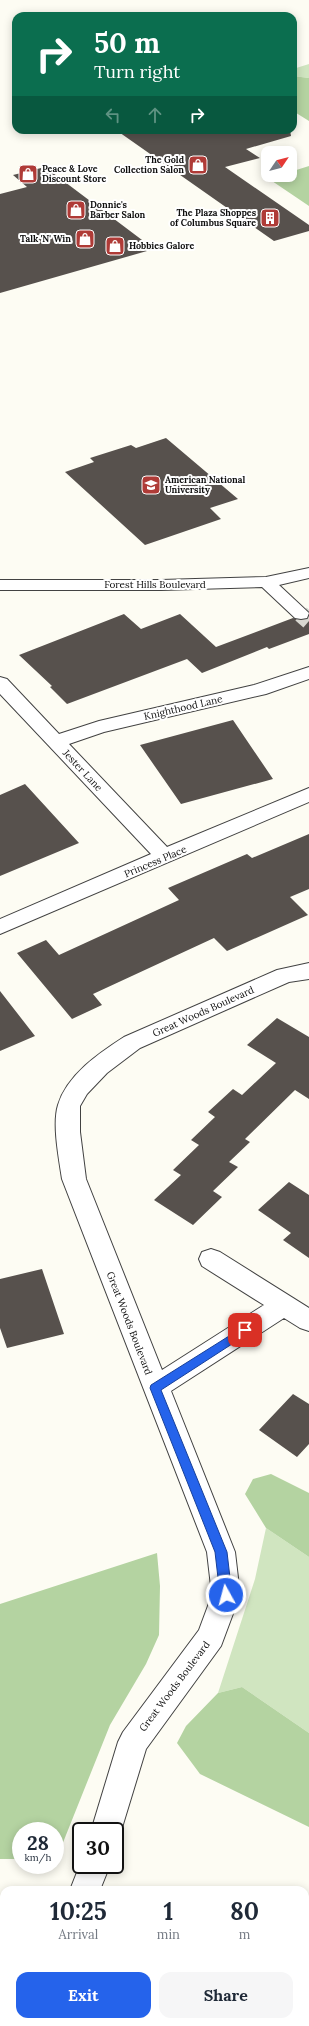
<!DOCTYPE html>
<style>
body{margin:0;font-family:Lora,serif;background:#f6f6f7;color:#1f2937;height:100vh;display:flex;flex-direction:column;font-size:15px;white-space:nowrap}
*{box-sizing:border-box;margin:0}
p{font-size:13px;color:#747a83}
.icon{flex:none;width:22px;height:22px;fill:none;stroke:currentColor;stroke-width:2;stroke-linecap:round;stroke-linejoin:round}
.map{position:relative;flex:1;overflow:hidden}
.panel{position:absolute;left:0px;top:1886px;width:309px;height:140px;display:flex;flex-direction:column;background:#fff;border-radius:12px 12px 0 0;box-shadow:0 2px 10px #0003}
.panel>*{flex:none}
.banner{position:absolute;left:12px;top:12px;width:285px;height:122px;border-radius:12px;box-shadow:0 2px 10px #0003;background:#0b6e4f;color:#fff;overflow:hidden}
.needle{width:26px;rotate:55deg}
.controls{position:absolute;left:261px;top:146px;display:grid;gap:8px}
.controls a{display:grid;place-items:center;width:36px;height:36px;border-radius:8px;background:#fff;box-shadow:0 2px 10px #0003;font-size:20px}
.speed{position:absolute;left:12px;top:1822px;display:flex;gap:8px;font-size:20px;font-weight:700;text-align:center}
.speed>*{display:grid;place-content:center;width:52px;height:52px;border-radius:50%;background:#fff;box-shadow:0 2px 10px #0003;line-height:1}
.speed small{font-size:10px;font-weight:400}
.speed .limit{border:2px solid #111;border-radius:6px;background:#fff;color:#111}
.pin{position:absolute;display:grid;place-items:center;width:34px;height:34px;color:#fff;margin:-17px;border-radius:8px;box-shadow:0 2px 6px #0006}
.me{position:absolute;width:44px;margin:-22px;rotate:353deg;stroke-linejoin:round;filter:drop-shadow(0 0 3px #0008)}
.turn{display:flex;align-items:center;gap:14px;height:84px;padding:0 16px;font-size:18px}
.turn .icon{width:52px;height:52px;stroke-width:2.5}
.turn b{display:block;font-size:28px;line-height:34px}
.lanes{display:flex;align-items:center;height:38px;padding:0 16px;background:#0003;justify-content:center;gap:20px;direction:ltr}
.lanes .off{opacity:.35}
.eta{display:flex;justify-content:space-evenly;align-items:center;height:68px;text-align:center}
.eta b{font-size:24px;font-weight:700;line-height:28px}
.cta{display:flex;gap:8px;margin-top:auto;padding:8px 16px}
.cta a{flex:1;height:46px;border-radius:12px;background:#2563eb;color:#fff;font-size:16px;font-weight:700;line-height:46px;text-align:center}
.cta a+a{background:#f6f6f7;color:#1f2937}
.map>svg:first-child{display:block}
.green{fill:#d0e5c0}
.forest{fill:#b4d3a1}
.building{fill:#57514d}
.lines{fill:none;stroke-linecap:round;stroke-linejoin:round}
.minor-tunnel{stroke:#d9d8d1;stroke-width:17;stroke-dasharray:17 8;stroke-linecap:butt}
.minor-casing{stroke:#424242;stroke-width:2}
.minor{fill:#fff;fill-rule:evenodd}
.route{fill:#2563eb;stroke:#184099}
.labels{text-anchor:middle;stroke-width:4;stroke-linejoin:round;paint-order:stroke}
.far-poi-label{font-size:9px;font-weight:bold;fill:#0f0f0f;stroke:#fff;text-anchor:start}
.street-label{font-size:10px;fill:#0f0f0f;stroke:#fff}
</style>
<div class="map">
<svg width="309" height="2026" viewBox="0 0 309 2026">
<rect width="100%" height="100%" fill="#fdfcf3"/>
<path class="green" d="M309,64V78L293,76V69Z
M266,1528L309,1557V1733L242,1687L218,1693L255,1579Z"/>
<path class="forest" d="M293,76L309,78V121L293,111Z
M309,166V206L272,181L280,175H290V172Z
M271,1474L309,1493V1557L266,1528L245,1494L253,1479Z
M157,1553L160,1586L159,1635L146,1664L110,1725L62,1845L55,1849V1831H21V1859H0V1604Z
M242,1687L309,1733V1827L200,1774L177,1743L186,1726L218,1693Z"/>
<path class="building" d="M116,130H290L291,136L246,149L260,158L225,167L309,225V231L274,241Z
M45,167L154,249L0,293V194L27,187L13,175Z
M166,438L238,499L210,508L221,519L145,545L65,472L94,462L90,458L131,445L136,448Z
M124,614L141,629L180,614L216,647L293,618L301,620L307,619L309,617V634L269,649L267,647L202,673L187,659L67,704L50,687L52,686L19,655Z
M233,720L273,779L181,804L140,745Z
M25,784L79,843L0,876V795Z
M309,834V889L290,897L308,915L227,951L214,938L93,994L102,1005L72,1019L17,953L46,940L59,955L179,900L168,888L247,854L252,858Z
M0,991L35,1036L0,1051Z
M277,1018L309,1037V1099L295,1090L245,1139L250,1142L229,1162L238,1167L213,1191L222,1197L193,1225L154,1200L181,1175L173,1170L199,1145L191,1140L215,1117L208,1112L233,1089L242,1095L276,1063L247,1045Z
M289,1182L309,1195V1258L283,1240L291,1233L258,1210Z
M42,1269L64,1334L7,1348L0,1328V1279Z
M293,1394L309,1404V1444L297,1457L259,1430Z"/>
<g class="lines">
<path class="minor-tunnel" d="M301,614L309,621"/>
<defs>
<path id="minor" d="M309,568V578L279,585L309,613L307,618L301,619L295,618L262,587L161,590H0V580H161L266,577Z
M309,667V679L266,694L104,732L69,744L167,847L309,788V802L0,934V919L151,854L0,694V677L7,679L59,734L99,721L254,685Z
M309,963V979L289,982L140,1048L107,1073L87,1094L80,1106V1132L86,1179L162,1370L264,1305L202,1266L199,1259L202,1252L211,1249L220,1252L309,1308V1331L300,1328L284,1318L171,1391L235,1552L240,1595L221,1646L146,1749L121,1831L115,1842V1831H91L118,1742L123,1732L199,1630L212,1595L207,1552L62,1179C59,1159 52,1124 58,1105C67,1075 99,1053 124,1037L277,970Z
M81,1862V1865H110L100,1890H70Z
M4,1971V2003L0,2005V1973Z"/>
</defs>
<use href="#minor" class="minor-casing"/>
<use href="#minor" class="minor"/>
</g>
<path class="route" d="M245,1326L249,1327L251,1330L249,1333L161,1390L227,1552L232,1595L230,1598L226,1600L222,1598L220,1595L215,1552L150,1388L151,1385Z"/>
<defs>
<symbol id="shop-square" viewBox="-11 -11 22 22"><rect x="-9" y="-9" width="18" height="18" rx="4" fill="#af3b37" stroke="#fff"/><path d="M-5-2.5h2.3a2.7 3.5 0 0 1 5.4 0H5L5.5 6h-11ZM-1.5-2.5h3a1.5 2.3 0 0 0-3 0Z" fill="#fff"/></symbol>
<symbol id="building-square" viewBox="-11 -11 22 22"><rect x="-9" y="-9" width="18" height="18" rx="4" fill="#af3b37" stroke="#fff"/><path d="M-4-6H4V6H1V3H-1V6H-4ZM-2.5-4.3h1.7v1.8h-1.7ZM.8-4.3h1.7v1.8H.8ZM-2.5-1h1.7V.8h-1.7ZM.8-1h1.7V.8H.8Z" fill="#fff"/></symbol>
<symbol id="university-square" viewBox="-11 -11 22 22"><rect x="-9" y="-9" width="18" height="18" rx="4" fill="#af3b37" stroke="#fff"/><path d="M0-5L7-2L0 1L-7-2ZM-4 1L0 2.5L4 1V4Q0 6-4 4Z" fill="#fff"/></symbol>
</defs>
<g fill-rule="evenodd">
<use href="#shop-square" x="187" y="154" width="22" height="22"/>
<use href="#shop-square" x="17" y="163" width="22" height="22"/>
<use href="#shop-square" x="65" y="199" width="22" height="22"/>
<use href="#building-square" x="259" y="207" width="22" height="22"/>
<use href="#shop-square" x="74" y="228" width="22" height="22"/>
<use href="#shop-square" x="104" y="235" width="22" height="22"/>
<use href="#university-square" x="140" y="474" width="22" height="22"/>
</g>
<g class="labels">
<g class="far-poi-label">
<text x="184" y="163" text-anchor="end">The Gold<tspan x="184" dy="10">Collection Salon</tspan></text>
<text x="42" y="172">Peace &amp; Love<tspan x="42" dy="10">Discount Store</tspan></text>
<text x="90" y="208">Donnie's<tspan x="90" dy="10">Barber Salon</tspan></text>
<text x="256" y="216" text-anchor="end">The Plaza Shoppes<tspan x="256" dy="10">of Columbus Square</tspan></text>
<text x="71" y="242" text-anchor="end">Talk 'N' Win</text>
<text x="129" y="249">Hobbies Galore</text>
<text x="165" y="483">American National<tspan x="165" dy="10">University</tspan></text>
</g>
<g class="street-label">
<text x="155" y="588">Forest Hills Boulevard</text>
<text transform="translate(183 707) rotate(-13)" y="4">Knighthood Lane</text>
<text transform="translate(83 770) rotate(47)" y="4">Jester Lane</text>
<text transform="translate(155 861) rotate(-23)" y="4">Princess Place</text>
<text transform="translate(203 1011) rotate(-24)" y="4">Great Woods Boulevard</text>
<text transform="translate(130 1323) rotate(69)" y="4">Great Woods Boulevard</text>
<text transform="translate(174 1686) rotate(-53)" y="4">Great Woods Boulevard</text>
</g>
</g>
</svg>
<div class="controls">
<a><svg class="needle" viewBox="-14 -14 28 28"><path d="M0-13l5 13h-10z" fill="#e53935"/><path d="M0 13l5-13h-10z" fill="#747a83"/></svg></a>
</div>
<div class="speed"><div>28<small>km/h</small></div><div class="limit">30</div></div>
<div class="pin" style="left:245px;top:1330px;background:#d93025"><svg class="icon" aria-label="arrive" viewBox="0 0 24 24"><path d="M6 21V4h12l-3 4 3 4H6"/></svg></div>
<svg class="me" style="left:226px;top:1595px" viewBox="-20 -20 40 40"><circle r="17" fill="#2563eb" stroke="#fff" stroke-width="3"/><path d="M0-11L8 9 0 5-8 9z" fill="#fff"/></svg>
<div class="banner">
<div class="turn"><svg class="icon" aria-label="right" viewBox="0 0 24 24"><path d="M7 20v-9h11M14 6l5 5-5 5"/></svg><div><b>50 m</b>Turn right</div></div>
<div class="lanes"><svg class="icon off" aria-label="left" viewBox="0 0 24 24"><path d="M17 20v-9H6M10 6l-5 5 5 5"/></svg><svg class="icon off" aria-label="ahead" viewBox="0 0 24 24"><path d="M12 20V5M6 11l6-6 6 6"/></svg><svg class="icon" aria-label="right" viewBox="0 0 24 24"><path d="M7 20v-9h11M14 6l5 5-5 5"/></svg></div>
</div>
<section class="panel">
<div class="eta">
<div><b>10:25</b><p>Arrival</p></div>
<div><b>1</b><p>min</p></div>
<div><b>80</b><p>m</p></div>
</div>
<div class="cta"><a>Exit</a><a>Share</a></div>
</section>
</div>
